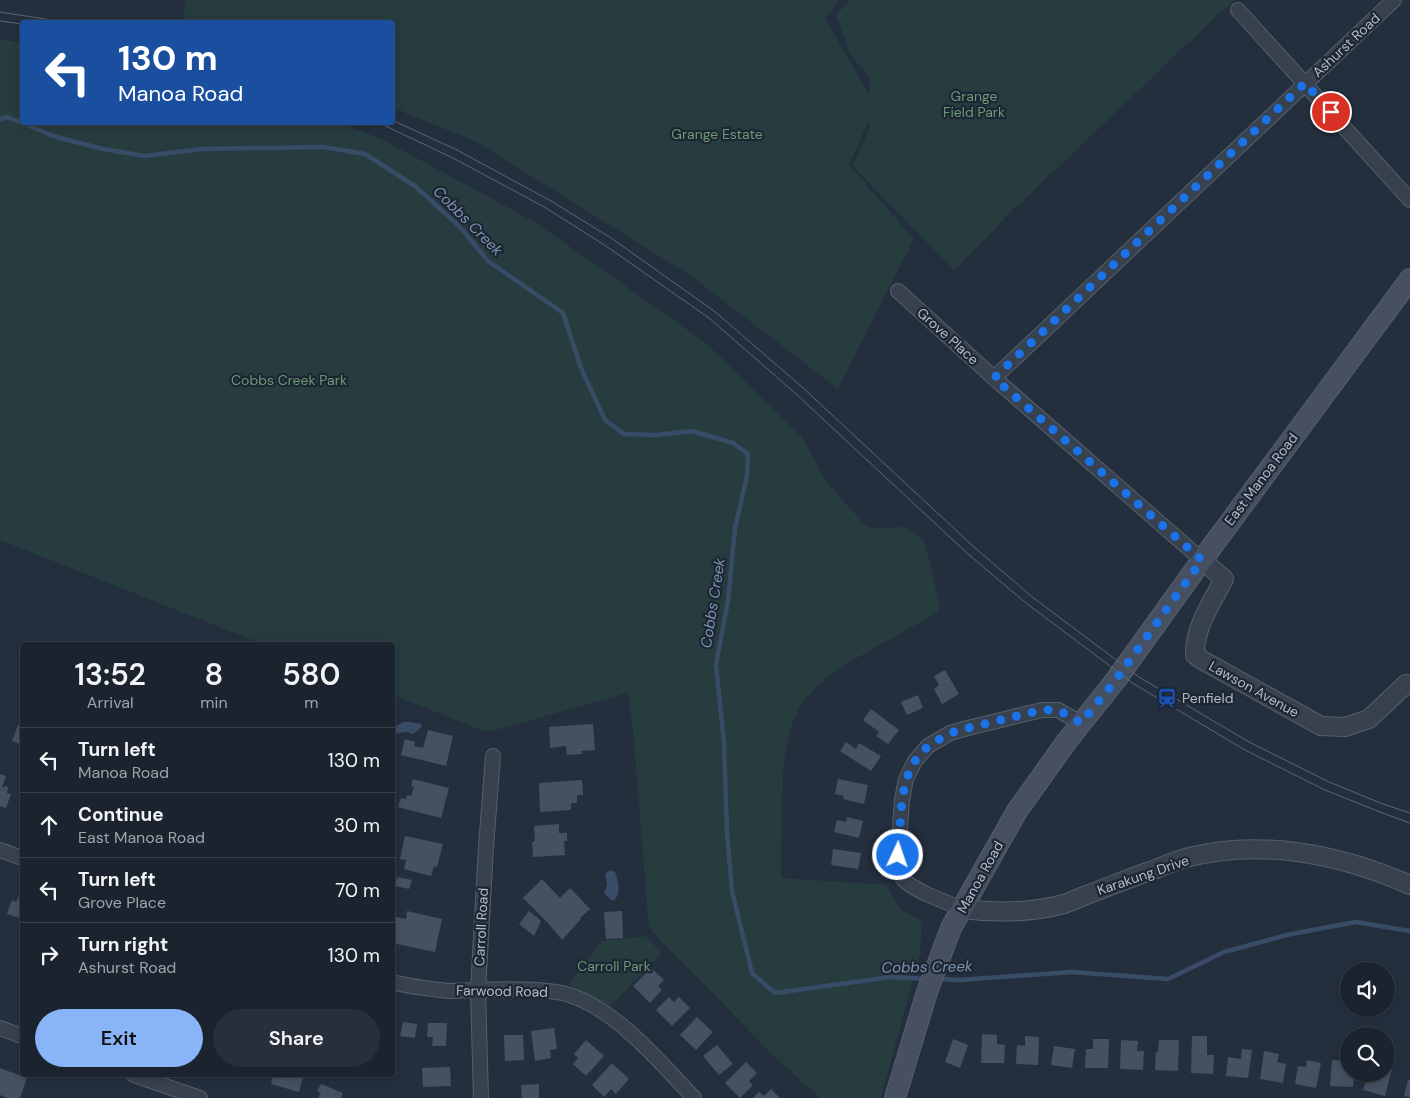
<!DOCTYPE html>
<style>
body{margin:0;font-family:"DM Sans",sans-serif;background:#282f3a;color:#f1f3f6;height:100vh;display:flex;flex-direction:column;font-size:19px;white-space:nowrap}
*{box-sizing:border-box;margin:0}
p{font-size:16px;color:#a0a4aa}
.icon{flex:none;width:28px;height:28px;fill:none;stroke:currentColor;stroke-width:2;stroke-linecap:round;stroke-linejoin:round}
.map{position:relative;flex:1;overflow:hidden}
.details{position:absolute;left:20px;top:642px;width:375px;height:435px;display:flex;flex-direction:column;background:#1b232e;border-radius:5px;box-shadow:0 2px 8px #0003,0 0 0 1px #39404a}
.details>*{flex:none}
.guide{position:absolute;left:20px;top:20px;width:375px;height:105px;border-radius:5px;box-shadow:0 2px 8px #0003,0 0 0 1px #39404a;background:#1a4fa0;color:#fff;overflow:hidden}
.buttons{position:absolute;left:1340px;top:962px;display:grid;gap:10px}
.buttons a{display:grid;place-items:center;width:55px;height:55px;border-radius:50%;background:#1b232e;box-shadow:0 2px 8px #0003,0 0 0 1px #39404a;font-size:25px}
.pin{position:absolute;display:grid;place-items:center;width:42px;height:42px;color:#fff;margin:-21px;border:2px solid #fff;border-radius:50%;box-shadow:0 1px 5px #0007}
.me{position:absolute;width:55px;margin:-28px;rotate:3deg;stroke-linejoin:round;filter:drop-shadow(0 0 4px #0008)}
.turn{display:flex;align-items:center;gap:18px;height:105px;padding:0 15px;font-size:22px}
.turn .icon{width:65px;height:65px;stroke-width:2.5}
.turn b{display:block;font-size:35px;line-height:42px}
.eta{display:flex;justify-content:space-evenly;align-items:center;height:85px;text-align:center}
.eta b{font-size:30px;font-weight:600;line-height:35px}
.button{display:flex;gap:10px;margin-top:auto;padding:10px 15px}
.button a{flex:1;height:58px;border-radius:30px;background:#8ab4f8;color:#111;font-size:20px;font-weight:600;line-height:58px;text-align:center}
.button a+a{background:#282f3a;color:#f1f3f6}
ul{padding:0;list-style:none}
li{display:flex;align-items:center;gap:15px;height:65px;padding:0 15px;border-top:1px solid #39404a}
li div{flex:1}
li b{display:block;font-size:19px}
li em{font-style:normal}
.map>svg:first-child{display:block}
.green{fill:#263c3f}
.water{fill:#394c67}
.lines{fill:none;stroke-linecap:round;stroke-linejoin:round}
.stream{stroke:#394c67;stroke-width:4.5}
.building{fill:#455162}
.minor-casing{stroke:#565f6c;stroke-width:16}
.tertiary-casing{stroke:#565f6c;stroke-width:20}
.secondary-casing{stroke:#565f6c;stroke-width:22}
.minor{stroke:#38414e;stroke-width:14}
.tertiary{stroke:#38414e;stroke-width:18}
.secondary{stroke:#465061;stroke-width:20}
.tram{stroke:#5a6575;stroke-width:1}
.route{stroke:#1a73e8;stroke-width:9;stroke-dasharray:0 16.2}
.labels{text-anchor:middle;stroke-width:4.5;stroke-linejoin:round;paint-order:stroke}
.street-label{font-size:14px;fill:#b4bcc9;stroke:#1d2633}
.park-label{font-size:14px;fill:#6b9a76;stroke:#1d2633}
.poi-label{font-size:14px;fill:#b4bcc9;stroke:#1d2633;text-anchor:start}
.water-label{font-size:15px;font-style:italic;fill:#7c92b1;stroke:#1d2633}
</style>
<div class="map">
<svg width="1410" height="1098" viewBox="0 0 1410 1098">
<rect width="100%" height="100%" fill="#242f3e"/>
<path class="green" d="M186,0H840L825,18L869,95L870,77L851,56L836,15L850,0H1236L1224,9L1012,211L954,270L853,166L870,127L869,120L849,165L914,239L838,389L691,276L475,141L393,108L392,22H183Z
M0,39L22,43V122L342,123L385,141L535,222L706,343L802,437L826,481L864,524L871,528L906,527L924,540L940,606L937,613C916,625 895,636 874,648C850,662 825,675 807,697C781,730 783,777 782,817C782,837 780,858 781,878L887,885L900,909L922,921L920,954L881,1098H820L772,1054L649,928L633,730L628,693L499,729L484,731L393,695L392,645H265L0,540Z
M645,936L662,953L610,1006L568,985L602,941Z"/>
<path class="water" d="M404,722H410L421,724L422,727L413,734C411,734 409,732 407,732C401,731 398,737 394,730L395,726Z
M610,870L615,872C619,882 621,893 614,901L611,900L604,893L607,885L605,874Z"/>
<g class="lines">
<path class="stream" d="M0,119L7,117L56,137L103,149L144,156L201,149L323,147L365,154L415,186L459,226L488,261L563,313L581,368L605,420L624,434L656,435L692,431L733,443L748,454L747,476L735,528L728,601L716,665L724,743L727,833L732,891L752,973L775,993L891,977L927,979
M937,979L960,980L1072,972L1168,979L1224,952L1291,934L1356,922L1410,931"/>
</g>
<path class="building" d="M945,670L959,694L942,704L934,689L939,685L934,676Z
M918,695L923,708L907,715L901,702Z
M871,709L899,730L888,744L876,736L879,732L863,720Z
M593,724L595,750L581,751L582,754L567,755L566,746L550,748L549,727Z
M18,725L22,727V745L12,741Z
M428,730L453,736L446,766L401,755L405,739L415,742L414,746L423,748Z
M846,742L856,749L859,743L881,756L871,771L840,751Z
M0,774L6,776L2,787L4,788V786L8,787L7,793L11,794L6,808L0,806Z
M413,779L449,788L441,818L398,807L401,798L406,799L407,795L411,796L414,787L411,786Z
M838,779L868,785L864,804L843,799L844,796L835,794Z
M582,780L583,795H577V803H571V810L540,812L539,783Z
M847,817L863,821L859,838L834,832L837,820L846,822Z
M559,824V833H567V841H564L565,855L533,857L532,842L535,841L534,826Z
M405,836L443,844L437,867L434,866L431,876L404,869L406,860L400,859Z
M833,849L861,853L858,869L831,865Z
M397,877L412,880L409,889L395,886Z
M542,879L560,898L570,888L590,909L580,918L581,919L562,940L548,923L523,898Z
M18,897L22,898V919L7,914L12,900L16,902Z
M407,911L442,919L435,952L392,943V916L406,919Z
M529,911L541,921L534,936L519,924Z
M622,911L623,938L606,939L604,912Z
M651,968L664,980L658,986L662,990L650,1003L633,986Z
M669,997L674,1002L679,997L690,1008L672,1026L656,1010Z
M697,1017L713,1032L696,1050L680,1035Z
M403,1022L417,1024L415,1038L400,1036Z
M428,1023H447L446,1046H432L433,1037H427Z
M554,1028L557,1049L550,1050L551,1058L535,1061L531,1031Z
M982,1034L997,1035V1044L1005,1045L1004,1063H981Z
M504,1035H523L524,1060L505,1061Z
M1025,1036L1039,1037L1038,1065L1016,1064L1017,1045L1025,1046Z
M1192,1036H1207V1055H1214L1213,1074L1191,1073Z
M953,1039L968,1045L960,1068L945,1062Z
M1093,1039H1109L1108,1068H1085L1086,1049H1093Z
M586,1040L604,1056L586,1076L573,1064L578,1058L574,1054Z
M1121,1040L1138,1041L1137,1051H1144L1143,1070L1120,1069Z
M1159,1040H1179L1178,1071L1155,1070L1156,1052H1158Z
M717,1045L733,1064L719,1075L703,1056Z
M1054,1046L1075,1049L1072,1068L1051,1065Z
M1242,1049L1252,1050L1248,1078L1226,1076L1228,1057L1241,1059Z
M1264,1051L1279,1054L1277,1062L1286,1064L1283,1083L1260,1079Z
M1307,1060L1321,1063L1316,1088L1295,1084L1298,1066L1306,1067Z
M1332,1060L1348,1061V1072L1349,1074H1354L1353,1087L1330,1086Z
M746,1062L757,1073L749,1081L753,1085L740,1098L725,1083Z
M612,1063L629,1079L616,1094L611,1089L604,1097L592,1085Z
M450,1067L451,1086L423,1087L422,1068Z
M1386,1067L1392,1069L1385,1096L1363,1090L1368,1074L1375,1075L1376,1074H1386Z
M0,1068L27,1078L20,1098H8L0,1095Z
M273,1075H298L303,1077L299,1092L271,1084Z
M1408,1080H1410V1097L1404,1096Z
M321,1084L343,1093L341,1098H318L321,1093L317,1091Z
M539,1084V1098H522L521,1085Z
M771,1089L780,1098H753L759,1092L764,1096Z"/>
<g class="lines">
<defs>
<path id="minor" d="M1238,10L1410,200
M898,291L994,378L1202,560
M994,378L1394,0
M0,850L22,858
M962,909L924,893L910,885L903,879L898,855L902,800L906,779L915,761L928,746L950,733L968,728L1042,710H1058L1081,723
M392,982C411,987 430,989 449,991C457,991 466,990 475,990C502,989 536,988 562,993C612,1004 660,1062 694,1098
M0,1028L22,1036
M134,1075L200,1098
M481,1098L478,990L486,847L493,756"/>
<path id="tertiary" d="M1202,560L1224,579C1212,602 1194,628 1195,655L1202,660L1321,726L1345,727L1369,719L1406,684L1410,685
M962,909C996,913 1031,913 1064,904C1073,901 1083,896 1092,893C1113,885 1135,876 1156,869C1165,865 1175,861 1185,858C1260,838 1340,854 1410,885"/>
<path id="secondary" d="M895,1098L927,992L951,928L1017,811L1067,741L1115,681L1202,560L1410,279"/>
</defs>
<use href="#minor" class="minor-casing"/>
<use href="#tertiary" class="tertiary-casing"/>
<use href="#secondary" class="secondary-casing"/>
<use href="#minor" class="minor"/>
<use href="#tertiary" class="tertiary"/>
<use href="#secondary" class="secondary"/>
<path class="tram" d="M0,12L65,22
M0,21L22,24
M392,120L457,150L551,201L611,238L714,311L801,386L974,547L1031,596L1139,677L1249,742L1329,782L1383,804L1410,813
M377,122L453,158L546,208L606,246L709,318L795,393L968,554L1026,603L1134,684L1245,750L1325,790L1380,812L1410,823"/>
</g>
<g class="lines">
<path class="route" d="M898,855L902,800L906,779L915,761L928,746L950,733L968,728L1042,710H1058L1081,723L1115,681L1202,560L994,378L1305,83L1331,112"/>
</g>
<defs>
<symbol id="station-bare" viewBox="-9 -9 18 18"><path d="M-3-6H3Q5-6 5-4V2Q5 4 3 4L4.5 6H3L1.5 4h-3L-3 6H-4.5L-3 4Q-5 4-5 2V-4Q-5-6-3-6ZM-3.5-4v3h7v-3ZM-3.5 1v1.5H-2V1ZM2 1v1.5H3.5V1Z" fill="#1a4fb4" stroke="#1d2633" stroke-width="2.5" paint-order="stroke"/></symbol>
</defs>
<g fill-rule="evenodd">
<use href="#station-bare" x="1153" y="684" width="28" height="28"/>
</g>
<g class="labels">
<g class="street-label">
<text transform="translate(1346 45) rotate(-43)" y="5">Ashurst Road</text>
<text transform="translate(948 336) rotate(42)" y="5">Grove Place</text>
<text transform="translate(1261 479) rotate(-53)" y="5">East Manoa Road</text>
<text transform="translate(1254 689) rotate(29)" y="5">Lawson Avenue</text>
<text transform="translate(1143 875) rotate(-19)" y="5">Karakung Drive</text>
<text transform="translate(980 877) rotate(-61)" y="5">Manoa Road</text>
<text transform="translate(481 927) rotate(-87)" y="5">Carroll Road</text>
<text transform="translate(502 991) rotate(1)" y="5">Farwood Road</text>
</g>
<g class="park-label">
<text x="974" y="101">Grange<tspan x="974" dy="16">Field Park</tspan></text>
<text x="717" y="139">Grange Estate</text>
<text x="289" y="385">Cobbs Creek Park</text>
<text x="614" y="971">Carroll Park</text>
</g>
<g class="poi-label">
<text x="1182" y="703">Penfield</text>
</g>
<g class="water-label">
<text transform="translate(468 221) rotate(45)" y="5">Cobbs Creek</text>
<text transform="translate(713 603) rotate(-81)" y="5">Cobbs Creek</text>
<text transform="translate(927 967) rotate(-1)" y="5">Cobbs Creek</text>
</g>
</g>
</svg>
<div class="buttons">
<a><svg class="icon" aria-label="sound" viewBox="0 0 24 24"><path d="M4 9h4l5-4v14l-5-4H4zM17 9q2 3 0 6"/></svg></a>
<a><svg class="icon" aria-label="search" viewBox="0 0 24 24"><circle cx="10" cy="10" r="6"/><path d="M15 15l6 6"/></svg></a>
</div>
<div class="pin" style="left:1331px;top:112px;background:#d93025"><svg class="icon" aria-label="arrive" viewBox="0 0 24 24"><path d="M6 21V4h12l-3 4 3 4H6"/></svg></div>
<svg class="me" style="left:898px;top:855px" viewBox="-20 -20 40 40"><circle r="17" fill="#1a73e8" stroke="#fff" stroke-width="3"/><path d="M0-11L8 9 0 5-8 9z" fill="#fff"/></svg>
<div class="guide">
<div class="turn"><svg class="icon" aria-label="left" viewBox="0 0 24 24"><path d="M17 20v-9H6M10 6l-5 5 5 5"/></svg><div><b>130 m</b>Manoa Road</div></div>
</div>
<section class="details">
<div class="eta">
<div><b>13:52</b><p>Arrival</p></div>
<div><b>8</b><p>min</p></div>
<div><b>580</b><p>m</p></div>
</div>
<ul>
<li><svg class="icon" aria-label="left" viewBox="0 0 24 24"><path d="M17 20v-9H6M10 6l-5 5 5 5"/></svg><div><b>Turn left</b><p>Manoa Road</p></div><em>130 m</em></li>
<li><svg class="icon" aria-label="ahead" viewBox="0 0 24 24"><path d="M12 20V5M6 11l6-6 6 6"/></svg><div><b>Continue</b><p>East Manoa Road</p></div><em>30 m</em></li>
<li><svg class="icon" aria-label="left" viewBox="0 0 24 24"><path d="M17 20v-9H6M10 6l-5 5 5 5"/></svg><div><b>Turn left</b><p>Grove Place</p></div><em>70 m</em></li>
<li><svg class="icon" aria-label="right" viewBox="0 0 24 24"><path d="M7 20v-9h11M14 6l5 5-5 5"/></svg><div><b>Turn right</b><p>Ashurst Road</p></div><em>130 m</em></li>
</ul>
<div class="button"><a>Exit</a><a>Share</a></div>
</section>
</div>
